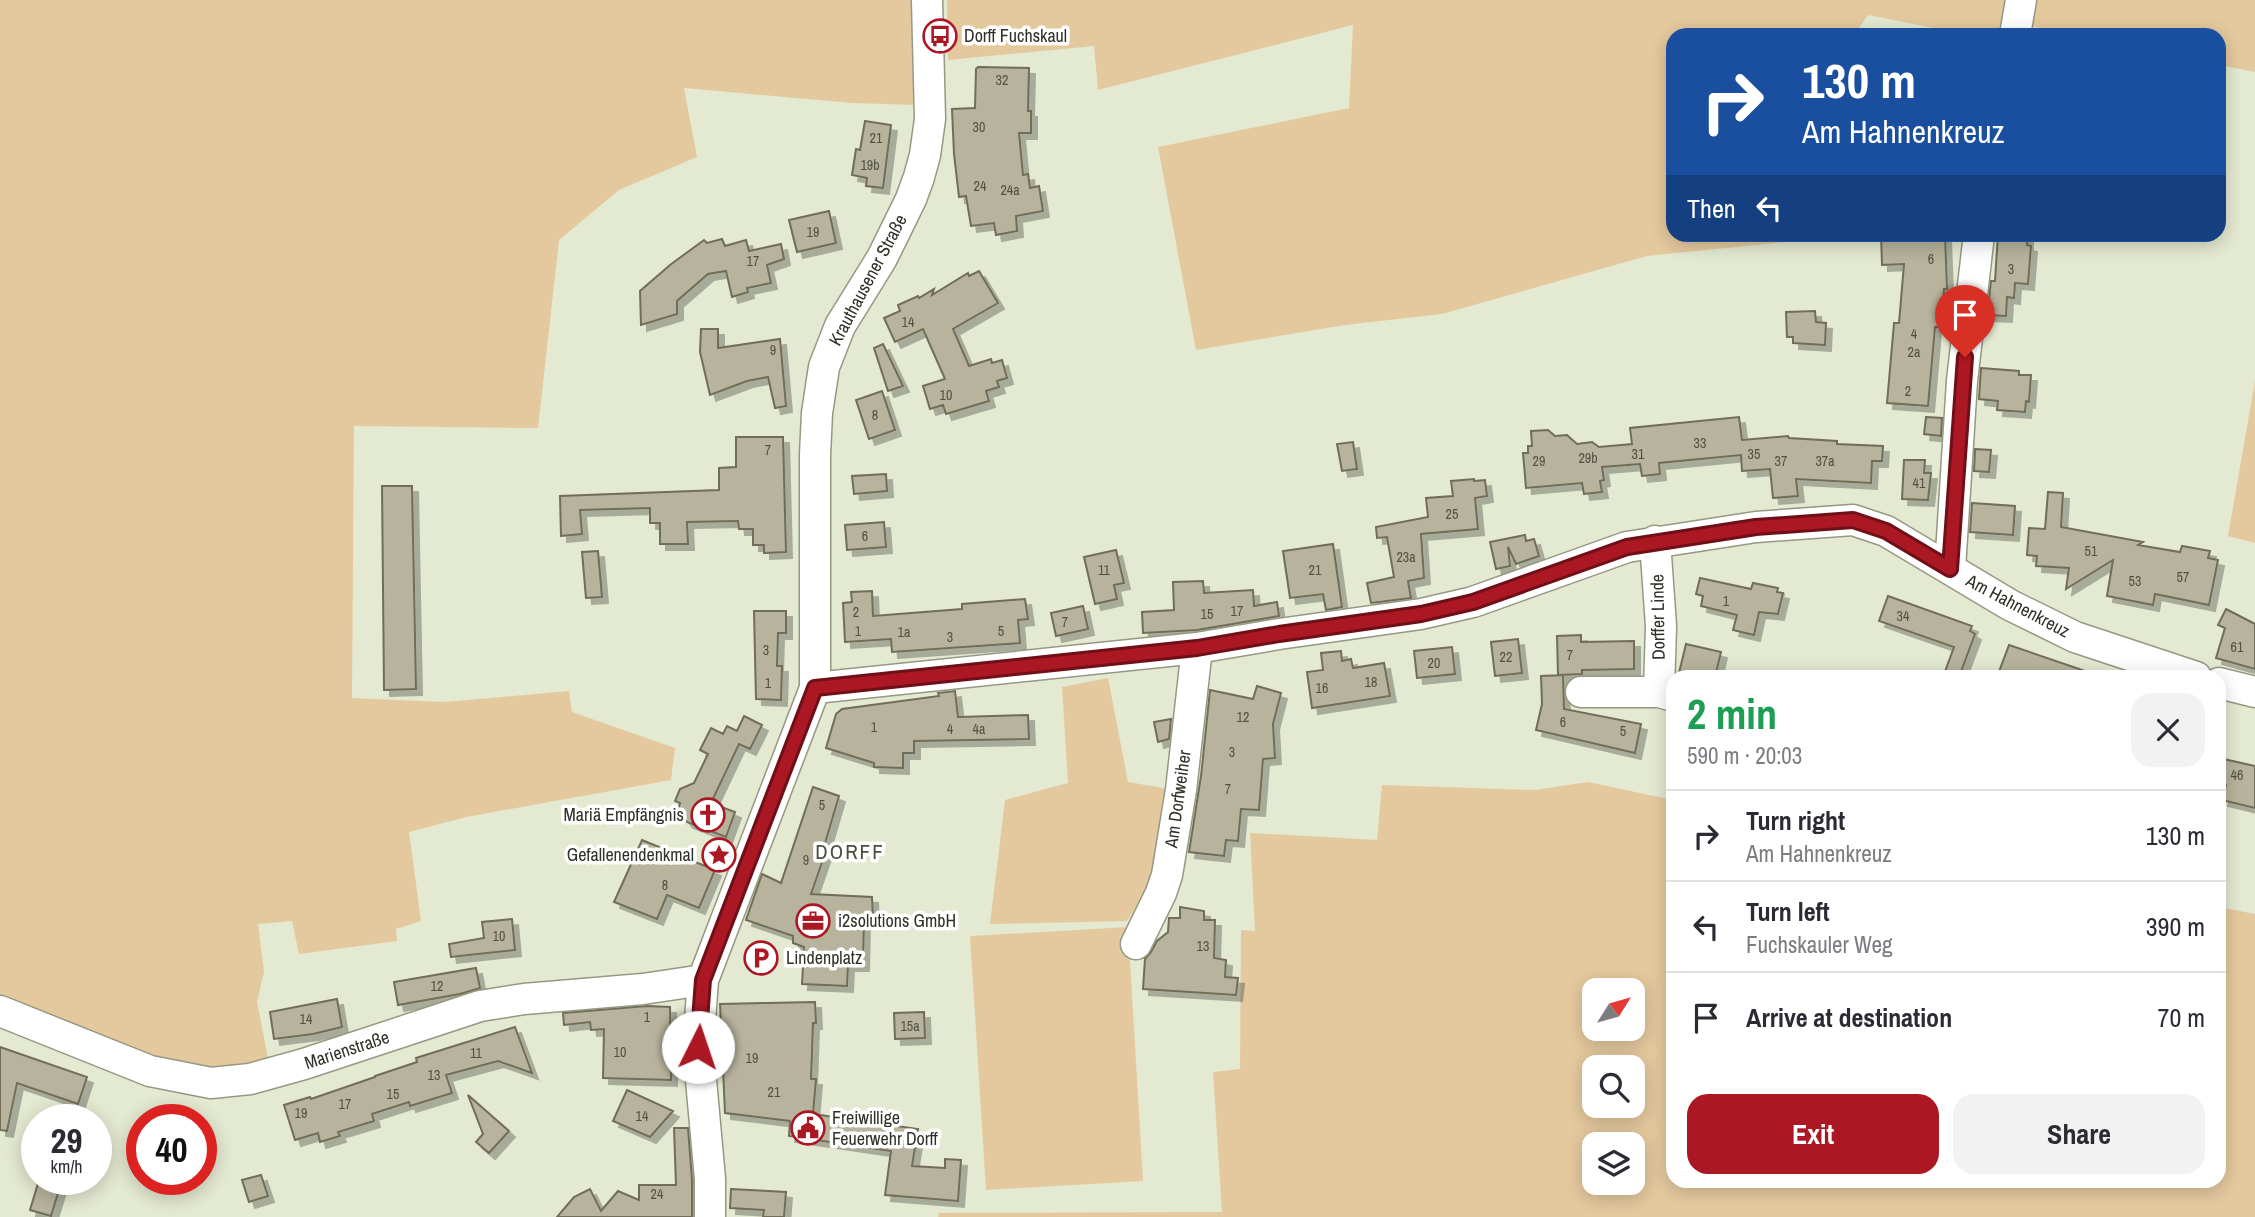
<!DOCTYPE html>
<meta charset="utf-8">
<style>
body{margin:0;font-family:"Archivo Narrow",sans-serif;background:#f2f2f3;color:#2b2b33;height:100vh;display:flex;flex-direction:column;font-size:26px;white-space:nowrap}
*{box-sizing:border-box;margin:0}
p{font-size:23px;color:#7c7c81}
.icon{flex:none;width:38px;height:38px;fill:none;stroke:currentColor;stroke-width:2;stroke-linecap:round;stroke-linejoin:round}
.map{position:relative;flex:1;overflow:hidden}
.side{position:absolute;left:1666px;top:670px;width:560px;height:518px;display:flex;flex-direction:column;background:#fff;border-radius:21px;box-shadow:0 4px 18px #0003}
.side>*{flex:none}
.guide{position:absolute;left:1666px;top:28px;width:560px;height:214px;border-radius:21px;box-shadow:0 4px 18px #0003;background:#1a4fa0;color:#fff;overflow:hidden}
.needle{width:46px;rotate:53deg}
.tools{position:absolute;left:1582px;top:978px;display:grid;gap:14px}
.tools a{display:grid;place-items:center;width:63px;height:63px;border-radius:14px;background:#fff;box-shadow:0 4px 18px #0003;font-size:35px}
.speed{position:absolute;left:21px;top:1104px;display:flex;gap:14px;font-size:35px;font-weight:700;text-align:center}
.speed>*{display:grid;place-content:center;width:91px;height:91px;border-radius:50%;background:#fff;box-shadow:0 4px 18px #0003;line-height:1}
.speed small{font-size:18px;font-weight:400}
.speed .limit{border:10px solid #d22;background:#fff;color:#111}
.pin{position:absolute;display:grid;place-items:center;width:60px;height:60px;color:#fff;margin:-72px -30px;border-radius:50% 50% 50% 0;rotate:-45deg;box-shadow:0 0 7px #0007}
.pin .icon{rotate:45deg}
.me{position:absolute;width:77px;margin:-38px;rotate:4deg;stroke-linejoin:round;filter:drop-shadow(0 0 5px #0008)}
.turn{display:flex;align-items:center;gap:24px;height:147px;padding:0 21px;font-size:32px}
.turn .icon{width:91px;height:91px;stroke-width:2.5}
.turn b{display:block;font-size:49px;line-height:60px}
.then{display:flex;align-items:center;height:66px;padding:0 21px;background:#0003;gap:14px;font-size:26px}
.round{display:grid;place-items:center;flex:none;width:74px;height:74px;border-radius:21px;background:#f2f2f3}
.overview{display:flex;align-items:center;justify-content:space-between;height:119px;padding:0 21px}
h1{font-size:42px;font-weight:700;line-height:52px;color:#1e9e55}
.cta{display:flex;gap:14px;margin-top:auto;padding:14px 21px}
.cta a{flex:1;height:80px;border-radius:21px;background:#ab1723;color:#fff;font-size:28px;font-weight:700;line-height:80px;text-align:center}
.cta a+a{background:#f2f2f3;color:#2b2b33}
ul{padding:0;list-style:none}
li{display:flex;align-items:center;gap:21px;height:91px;padding:0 21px;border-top:2px solid #e1e1e2}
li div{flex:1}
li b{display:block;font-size:26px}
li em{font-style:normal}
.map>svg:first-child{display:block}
.green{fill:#e5c99e;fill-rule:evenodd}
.building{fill:#b7b39c;stroke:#716d58;stroke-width:2;filter:url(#shadow)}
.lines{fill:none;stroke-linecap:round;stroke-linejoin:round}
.minor-casing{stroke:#959983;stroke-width:33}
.minor{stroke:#fff;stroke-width:30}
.route-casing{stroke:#6f0f17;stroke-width:18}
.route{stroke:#ab1723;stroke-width:12}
.labels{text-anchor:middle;stroke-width:7;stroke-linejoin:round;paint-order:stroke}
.number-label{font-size:14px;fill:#515144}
.poi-label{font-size:18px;fill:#2f3027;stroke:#fff;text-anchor:start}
.street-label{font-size:18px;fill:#2f3027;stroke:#fff}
.quarter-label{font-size:21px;letter-spacing:2px;fill:#4b4e3b;stroke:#fff}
</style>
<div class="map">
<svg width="2255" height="1217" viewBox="0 0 2255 1217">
<defs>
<filter id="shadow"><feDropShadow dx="6" dy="6" stdDeviation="0" flood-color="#0004"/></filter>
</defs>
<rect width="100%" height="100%" fill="#e4e9d1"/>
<path class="green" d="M0,0H917L916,105L852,103L684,88L697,157L619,190L559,240L538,428L354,426L352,698L445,702L569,691L572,712L675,748L671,780L466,817L409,832L421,921L396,929L397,941L299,954L292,921L258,924L264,972L257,1002L269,1063L208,1073L153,1058L0,998Z
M947,0H2255V72L2219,65V35H2074L2026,25L2014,35H1969L1868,15L1854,35H1673V234L1806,235L1805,240L1647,256L1442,314L1345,325L1196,350L1158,147L1349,108L1353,25L1098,90L1094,46L948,60Z
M2255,381V543L2228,536Z
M1108,678L1128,782L1175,790L1162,867L1127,921L990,924L1005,800L1068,783L1062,687Z
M1588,782L1673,800V1181H2219V907L2255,914V1217H938L939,1213L1222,1212L1213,1072L1240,1069L1241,930L1255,931L1250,833L1377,840L1382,785L1535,790ZM1594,990H1633V1029H1594ZM1594,1068H1633V1106H1594ZM1594,1144H1633V1183H1594Z
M1128,927L1143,1181L986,1190L970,936Z"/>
<path class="building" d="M978,67L1029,68L1028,111H1031V133H1019L1023,175L1028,174L1030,188L1039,186L1043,211L1016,216L1017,231L996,235L994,223L971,226L966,196L959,197L954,154L952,109L975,108L976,69Z
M865,121L891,125L883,188L866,186L867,178L852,175L856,149L860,150Z
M829,211L836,243L797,252L789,220Z
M1881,234H1945L1947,289H1944L1941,327H1935L1928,406L1887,403L1894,323H1899L1904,264L1882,265Z
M1998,234H2027V245L2031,246L2028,284L2015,283L2014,298L2007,297L2006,316L1987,315L1991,281H1995Z
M722,239L725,246L746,240L749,251L781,244L784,259L767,265L771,283L747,288L748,292L732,297L726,271L708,274L677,301V314L641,325L640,291L670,265L704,240L707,243Z
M979,271L998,303L953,329L969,366L991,359L992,363L1002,360L1007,378L997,381L999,387L986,391L989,401L946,414L943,405L930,409L923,386L945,379L923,329L895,342L884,318L900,311L898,305L918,296L919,298L934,289L932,295L968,273L969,276Z
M1815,311L1816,322L1826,323L1825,345L1793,343V337H1787L1786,312Z
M701,329H718V348L780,339L786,406L775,408L768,377L747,381L710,395L700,352Z
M883,344L903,386L888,391L874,348Z
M1981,368L2019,371V375H2031L2029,402L2026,401L2025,412L1997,410L1998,401L1979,399Z
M882,391L895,430L869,439L856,400Z
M1739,417L1742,440L1788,436L1789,438L1837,441V444L1883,446L1882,461H1872L1871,483L1796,479L1798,496L1773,498L1770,469L1742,471L1741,455L1659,463L1660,474L1642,476L1640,464L1602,467L1604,480L1600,481L1602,492L1584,494L1582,483L1526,488L1523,453H1528V446H1532L1531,431L1548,430L1555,436L1567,435L1577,444L1592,442L1599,447L1632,444L1630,428Z
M1926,417L1942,418L1941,436L1924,434Z
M736,437H783L786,552L764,553V545H753V529H739L738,521L687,522L688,544H660V523H650V508L580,510L582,534L561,536L560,496L719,490V468L736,467Z
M1353,442L1357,469L1342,471L1337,444Z
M1975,449L1991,450L1989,472L1974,471Z
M1904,460H1925L1924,473H1931L1928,500L1902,499Z
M886,474L887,491L854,494L852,476Z
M1474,479V481L1485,480L1487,496L1475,498L1478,529L1421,534L1424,578L1408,581L1411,598L1371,603L1367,583L1394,577L1387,537L1377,538L1376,527L1428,517L1426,498L1453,496L1451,481Z
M382,486H412L416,689L384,690Z
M2048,492L2063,493L2061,527L2143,542L2138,545L2180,552L2182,546L2210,551L2208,558L2218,560L2209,605L2155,594L2153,605L2107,596L2113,560L2066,589L2069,568L2036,566L2037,556L2027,555L2029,528L2045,529Z
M1972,503L2015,506L2013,535L1970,532Z
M884,522L886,547L847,550L845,525Z
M1525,535L1526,541L1534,539L1539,556L1516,564L1508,547L1510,566L1496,569L1490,542Z
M1333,544L1342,607L1326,610L1323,594L1290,598L1283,551Z
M1116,550L1124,583L1114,585L1117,599L1095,604L1084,557Z
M598,551L602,597L586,598L582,552Z
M1700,578L1751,589L1753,583L1778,588L1777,592L1783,593L1778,614L1759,612L1754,635L1733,630L1737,615L1701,606L1703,596L1696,594Z
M1203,581L1204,593L1253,590L1254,606L1277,602L1279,616L1197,630L1143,633L1142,612L1174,610L1173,582Z
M872,591L873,616L962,609V604L1025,599L1028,619L1018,620L1020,643L892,652L891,639L845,642L843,603L852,602L851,592Z
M1888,596L1972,626L1970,631L1975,634L1959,677H1943L1954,647L1879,621Z
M1083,606L1088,629L1056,636L1051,613Z
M2226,609L2255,624V669L2216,658L2225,628L2218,625Z
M754,611H786V633H778L777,666H782L781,700L756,699Z
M1581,635V642L1634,641V669L1582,670V674L1558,675L1557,636Z
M1518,639L1522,673L1495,676L1491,642Z
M1686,644L1721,652L1715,677H1678Z
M2009,645L2097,675L2096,677H1997Z
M1452,647L1455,674L1417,678L1414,651Z
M1341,651L1342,661L1351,659L1353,668L1384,663L1390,696L1312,708L1307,672L1323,670L1321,653Z
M1563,675L1564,709L1641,724L1635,753L1536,730L1542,704L1541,676Z
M1257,686L1281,693L1273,724L1275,758L1263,759L1259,810L1241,809L1238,841L1226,840L1224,856L1189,852L1201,776L1210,690L1253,699Z
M955,691L958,717L1028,715L1029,739L914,741V753H903V768L874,767V763L826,748L836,714L842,709L939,696L938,693Z
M744,716L762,725L750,749L739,744L711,803L735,812L726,837L687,822L678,810L680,803L675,801L680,789L694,783L708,754L700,750L711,728L723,734L727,726L737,731Z
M1171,719L1169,739L1158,742L1154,722Z
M2219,758L2255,766V808L2222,800L2226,785L2219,784Z
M813,787L839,796L823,850L826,851L811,894L872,897L873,917H864L863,965H848L847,986L802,984L804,947L793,943V936L746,920L762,874L781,883Z
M642,840L715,870L699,908L667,895L657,919L614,902Z
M1180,907L1204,911V920H1215L1214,958L1226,960L1225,977L1238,978L1236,995L1143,989L1145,959L1151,952L1157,941L1168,932L1169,918H1180Z
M512,919L515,950L451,957L449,944L484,938L482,922Z
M476,968L480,988L460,994L398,1005L394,982Z
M337,999L342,1027L313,1034L274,1039L270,1012Z
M815,1002L816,1023H813L811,1079H816L813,1114L918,1129L912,1166L945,1168V1159L961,1160L958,1201L885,1195L891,1151L789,1136L790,1121L725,1113L720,1004Z
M647,1006L670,1007L671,1080L603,1078L604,1029L591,1030L590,1022L564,1025L563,1013Z
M924,1012L925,1038L895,1039L894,1013Z
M515,1027L532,1073L498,1061L446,1075L452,1093L410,1106L409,1102L372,1114L374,1121L338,1132L340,1136L320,1142L318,1133L295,1140L284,1105L310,1097L311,1099L375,1077V1076L417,1062L416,1058Z
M0,1047L87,1077L78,1104L17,1083L7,1131L0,1130Z
M627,1090L673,1111L650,1137L613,1121Z
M468,1095L509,1131L489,1153L476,1142L483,1134Z
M674,1128H688L692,1180V1217H557L574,1197L590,1189L601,1211L618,1191L639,1200V1185H676Z
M261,1175L268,1196L249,1202L242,1180Z
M39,1180H62L51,1216L30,1210Z
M731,1189L786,1192L784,1217H763L764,1210L730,1208Z"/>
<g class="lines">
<defs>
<path id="minor" d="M2015,35L2021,0
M1655,541L1661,626L1659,692
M1950,569L1962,381L1979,234
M2219,683L2255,692
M815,688L1197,648L1279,634L1421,614L1473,602L1627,547L1756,527L1853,520L1886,531L2010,605L2075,637L2196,677
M1581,692H1659L1673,696
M1136,944L1161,893L1167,875L1181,790L1197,648
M0,1011L150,1071L211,1083L250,1079L304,1064L480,1006L524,999L643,989L703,980
M710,1217V1179L698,1047L703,980L815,688V455L817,413L824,367L840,326L882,258L911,199L919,177L925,155L930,119L927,0"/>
</defs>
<use href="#minor" class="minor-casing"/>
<use href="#minor" class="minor"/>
</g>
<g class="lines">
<defs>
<path id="route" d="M698,1047L703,980L815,688L1197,648L1279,634L1421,614L1473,602L1627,547L1756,527L1853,520L1886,531L1950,569L1965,357"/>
</defs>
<use href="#route" class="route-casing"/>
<use href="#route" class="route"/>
</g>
<defs>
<symbol id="bus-ring" viewBox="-11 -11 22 22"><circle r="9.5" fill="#fff" stroke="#ab1723" stroke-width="1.5"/><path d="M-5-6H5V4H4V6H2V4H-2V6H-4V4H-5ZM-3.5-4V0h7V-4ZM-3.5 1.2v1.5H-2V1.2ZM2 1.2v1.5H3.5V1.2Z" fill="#ab1723"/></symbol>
<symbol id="church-ring" viewBox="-11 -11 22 22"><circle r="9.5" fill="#fff" stroke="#ab1723" stroke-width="1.5"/><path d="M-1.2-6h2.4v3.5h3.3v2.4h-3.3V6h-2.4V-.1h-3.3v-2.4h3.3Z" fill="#ab1723"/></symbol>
<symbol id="sight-ring" viewBox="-11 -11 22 22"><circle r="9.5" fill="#fff" stroke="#ab1723" stroke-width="1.5"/><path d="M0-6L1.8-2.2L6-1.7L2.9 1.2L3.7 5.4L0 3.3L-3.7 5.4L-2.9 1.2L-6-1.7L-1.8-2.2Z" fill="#ab1723"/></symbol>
<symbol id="office-ring" viewBox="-11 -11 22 22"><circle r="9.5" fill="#fff" stroke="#ab1723" stroke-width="1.5"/><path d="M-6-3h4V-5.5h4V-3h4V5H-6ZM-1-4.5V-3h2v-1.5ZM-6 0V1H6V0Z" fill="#ab1723"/></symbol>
<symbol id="parking-ring" viewBox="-11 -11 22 22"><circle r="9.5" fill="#fff" stroke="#ab1723" stroke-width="1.5"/><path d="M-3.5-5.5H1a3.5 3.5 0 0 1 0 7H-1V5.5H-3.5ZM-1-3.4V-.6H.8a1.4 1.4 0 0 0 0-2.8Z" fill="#ab1723"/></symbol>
<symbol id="civic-ring" viewBox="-11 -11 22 22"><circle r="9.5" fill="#fff" stroke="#ab1723" stroke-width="1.5"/><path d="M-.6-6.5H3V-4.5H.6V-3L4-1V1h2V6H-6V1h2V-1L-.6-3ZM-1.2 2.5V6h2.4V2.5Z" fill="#ab1723"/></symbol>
</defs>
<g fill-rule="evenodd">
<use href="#bus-ring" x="921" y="17" width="38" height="38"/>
<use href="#church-ring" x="689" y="796" width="38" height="38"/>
<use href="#sight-ring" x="700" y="836" width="38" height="38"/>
<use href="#office-ring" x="794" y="902" width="38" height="38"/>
<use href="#parking-ring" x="742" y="939" width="38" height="38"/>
<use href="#civic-ring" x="789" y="1109" width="38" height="38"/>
</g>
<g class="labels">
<g class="number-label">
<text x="1002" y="85">32</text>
<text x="979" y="132">30</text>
<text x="876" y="143">21</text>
<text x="870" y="170">19b</text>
<text x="980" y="191">24</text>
<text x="1010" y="195">24a</text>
<text x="813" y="237">19</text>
<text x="1931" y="264">6</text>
<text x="753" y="266">17</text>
<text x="2011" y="274">3</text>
<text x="908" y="327">14</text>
<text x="1914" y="339">4</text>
<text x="773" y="355">9</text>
<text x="1914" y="357">2a</text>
<text x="1908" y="396">2</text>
<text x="946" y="400">10</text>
<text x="875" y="420">8</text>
<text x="1700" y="448">33</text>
<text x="768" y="455">7</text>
<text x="1638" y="459">31</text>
<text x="1754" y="459">35</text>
<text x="1588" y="463">29b</text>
<text x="1539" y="466">29</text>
<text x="1781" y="466">37</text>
<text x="1825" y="466">37a</text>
<text x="1919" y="488">41</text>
<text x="1452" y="519">25</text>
<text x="865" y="541">6</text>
<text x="2091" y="556">51</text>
<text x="1406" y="562">23a</text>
<text x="1104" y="575">11</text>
<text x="1315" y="575">21</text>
<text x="2183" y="582">57</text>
<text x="2135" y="586">53</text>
<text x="1726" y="606">1</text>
<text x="1237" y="616">17</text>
<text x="856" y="617">2</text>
<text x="1207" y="619">15</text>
<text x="1903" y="621">34</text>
<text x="1065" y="627">7</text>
<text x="858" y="636">1</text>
<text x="1001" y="636">5</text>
<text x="904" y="637">1a</text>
<text x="950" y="642">3</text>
<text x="2237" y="652">61</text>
<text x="766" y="655">3</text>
<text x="1570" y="660">7</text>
<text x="1506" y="662">22</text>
<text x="1434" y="668">20</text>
<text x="1371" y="687">18</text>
<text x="768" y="688">1</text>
<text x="1322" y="693">16</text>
<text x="1243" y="722">12</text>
<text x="1563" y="727">6</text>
<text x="874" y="732">1</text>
<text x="950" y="734">4</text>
<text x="979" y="734">4a</text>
<text x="1623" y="736">5</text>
<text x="1232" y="757">3</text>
<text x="2237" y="780">46</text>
<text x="1228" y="794">7</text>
<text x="822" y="810">5</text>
<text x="806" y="865">9</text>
<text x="665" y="890">8</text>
<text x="499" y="941">10</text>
<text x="1203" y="951">13</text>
<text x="437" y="991">12</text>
<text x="647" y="1022">1</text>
<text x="306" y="1024">14</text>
<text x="910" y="1031">15a</text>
<text x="620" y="1057">10</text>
<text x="476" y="1058">11</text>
<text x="752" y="1063">19</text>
<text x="434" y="1080">13</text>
<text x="774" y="1097">21</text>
<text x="393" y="1099">15</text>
<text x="345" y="1109">17</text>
<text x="301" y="1118">19</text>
<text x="642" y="1121">14</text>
<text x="657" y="1199">24</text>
</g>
<g class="poi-label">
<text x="964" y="42">Dorff Fuchskaul</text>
<text x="684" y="821" text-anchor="end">Mariä Empfängnis</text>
<text x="694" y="861" text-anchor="end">Gefallenendenkmal</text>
<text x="838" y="927">i2solutions GmbH</text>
<text x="786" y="964">Lindenplatz</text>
<text x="832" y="1124">Freiwillige<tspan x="832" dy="21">Feuerwehr Dorff</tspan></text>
</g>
<g class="street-label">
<text transform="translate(868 280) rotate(-62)" y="6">Krauthausener Straße</text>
<text transform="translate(2018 606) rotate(28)" y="6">Am Hahnenkreuz</text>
<text transform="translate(1658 617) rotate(-91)" y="6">Dorffer Linde</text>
<text transform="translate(1178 799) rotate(-82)" y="6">Am Dorfweiher</text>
<text transform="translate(347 1050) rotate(-18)" y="6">Marienstraße</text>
</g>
<g class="quarter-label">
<text x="850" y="859">DORFF</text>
</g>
</g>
</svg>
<div class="tools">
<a><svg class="needle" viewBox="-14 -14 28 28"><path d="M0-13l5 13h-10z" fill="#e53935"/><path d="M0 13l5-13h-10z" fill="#7c7c81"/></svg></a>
<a><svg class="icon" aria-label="search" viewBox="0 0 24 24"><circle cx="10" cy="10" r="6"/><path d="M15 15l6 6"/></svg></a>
<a><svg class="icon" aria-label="layers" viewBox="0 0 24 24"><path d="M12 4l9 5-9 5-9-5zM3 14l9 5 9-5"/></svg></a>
</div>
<div class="speed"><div>29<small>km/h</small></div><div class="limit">40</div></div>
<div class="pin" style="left:1965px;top:357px;background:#d93025"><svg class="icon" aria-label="arrive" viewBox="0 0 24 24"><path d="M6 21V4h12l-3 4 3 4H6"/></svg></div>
<svg class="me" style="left:698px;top:1047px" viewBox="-20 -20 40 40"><circle r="19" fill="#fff"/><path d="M0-13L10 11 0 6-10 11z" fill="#ab1723"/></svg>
<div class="guide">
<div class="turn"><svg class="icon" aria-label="right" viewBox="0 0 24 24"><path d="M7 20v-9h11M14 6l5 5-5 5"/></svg><div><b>130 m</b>Am Hahnenkreuz</div></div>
<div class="then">Then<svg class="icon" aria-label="left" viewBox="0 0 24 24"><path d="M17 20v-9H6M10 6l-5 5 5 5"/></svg></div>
</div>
<section class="side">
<div class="overview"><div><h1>2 min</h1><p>590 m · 20:03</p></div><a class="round"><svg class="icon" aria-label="close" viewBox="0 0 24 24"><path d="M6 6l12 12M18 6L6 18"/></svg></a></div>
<ul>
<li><svg class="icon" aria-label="right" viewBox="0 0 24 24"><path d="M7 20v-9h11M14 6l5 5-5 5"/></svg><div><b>Turn right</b><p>Am Hahnenkreuz</p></div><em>130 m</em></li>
<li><svg class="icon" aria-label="left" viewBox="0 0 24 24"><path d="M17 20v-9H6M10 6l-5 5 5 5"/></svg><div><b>Turn left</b><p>Fuchskauler Weg</p></div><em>390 m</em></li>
<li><svg class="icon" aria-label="arrive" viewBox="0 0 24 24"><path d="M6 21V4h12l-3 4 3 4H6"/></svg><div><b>Arrive at destination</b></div><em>70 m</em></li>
</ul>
<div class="cta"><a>Exit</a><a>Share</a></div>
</section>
</div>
